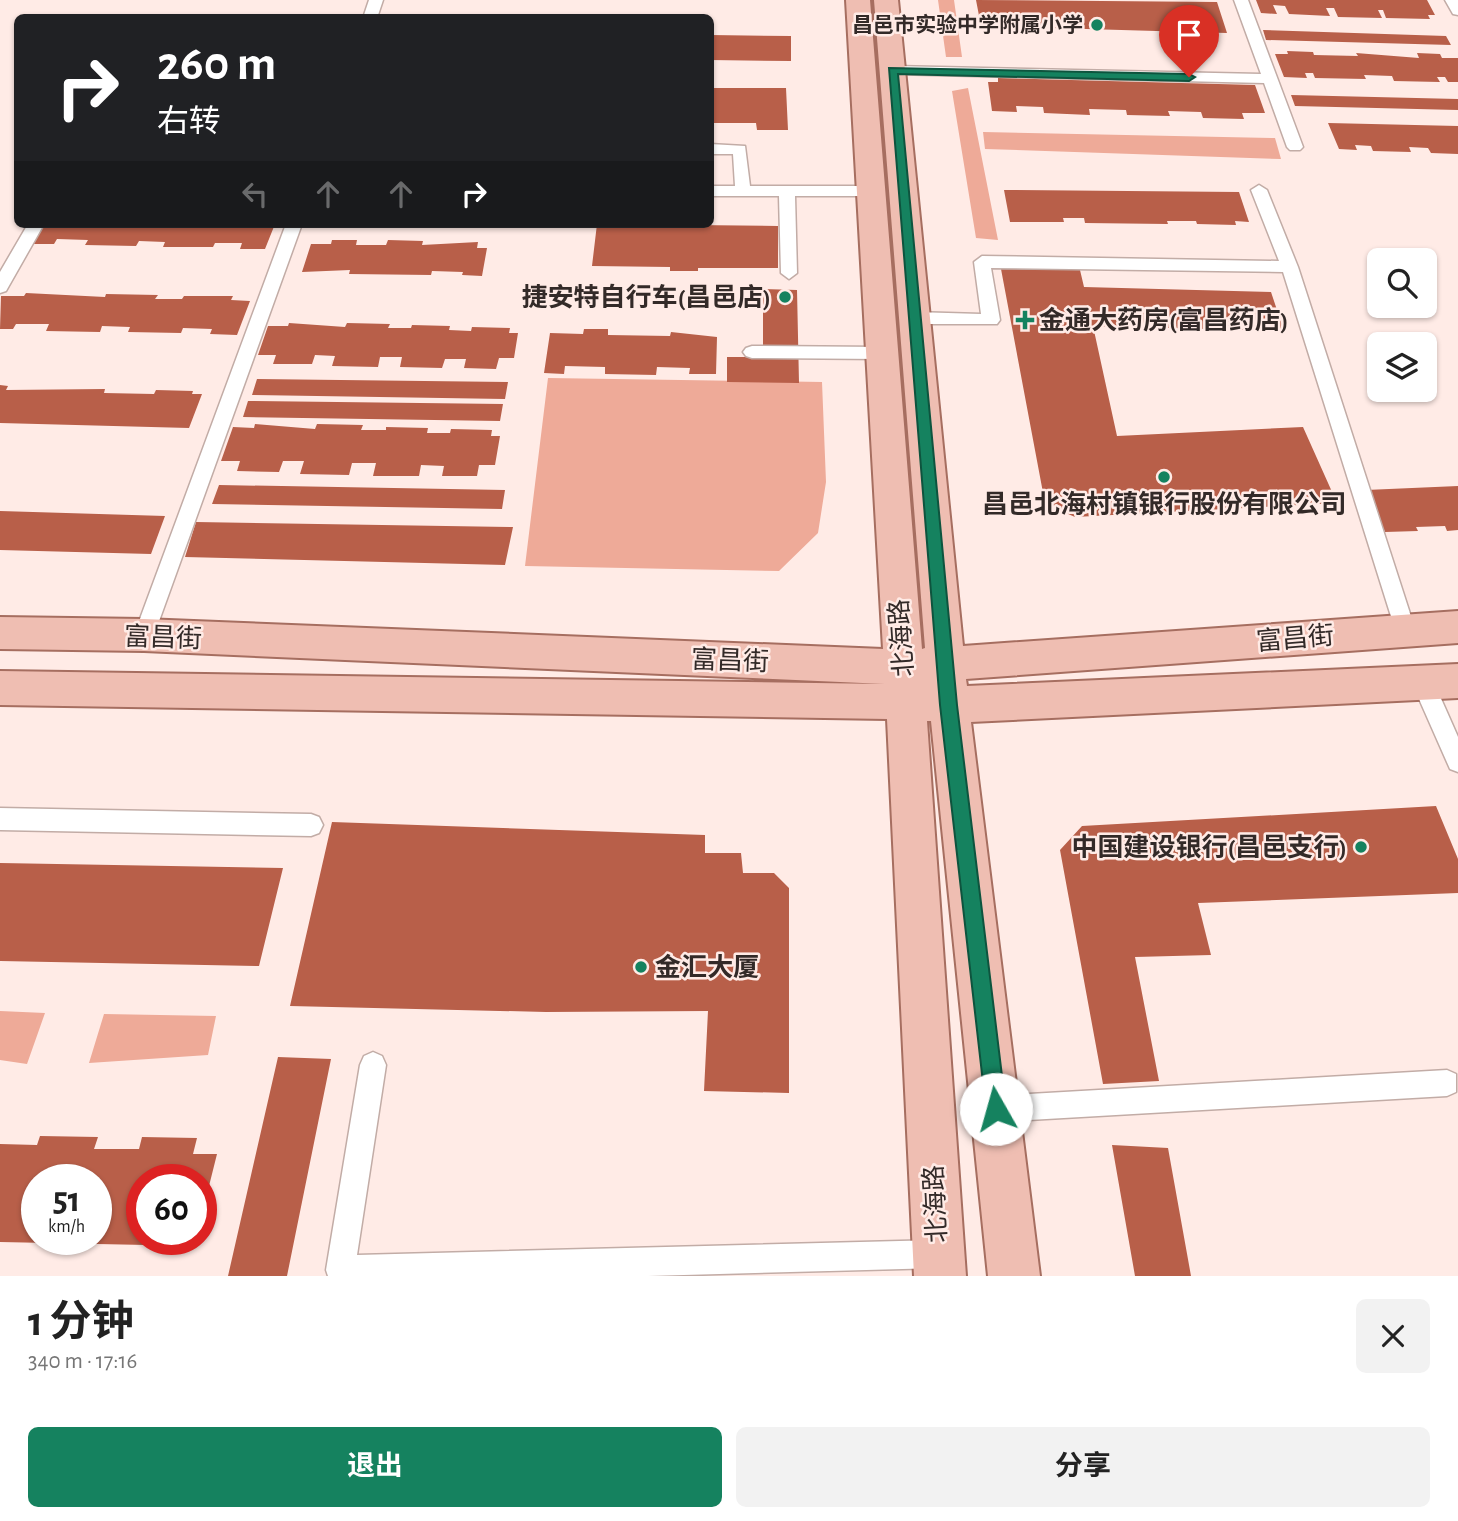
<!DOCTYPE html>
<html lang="zh">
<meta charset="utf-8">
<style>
body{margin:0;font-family:"Alegreya Sans","Noto Sans SC",sans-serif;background:#f2f2f2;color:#222;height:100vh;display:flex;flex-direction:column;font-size:26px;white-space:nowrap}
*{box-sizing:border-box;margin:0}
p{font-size:23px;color:#767676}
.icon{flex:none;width:38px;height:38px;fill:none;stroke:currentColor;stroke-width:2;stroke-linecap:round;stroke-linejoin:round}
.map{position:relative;height:1276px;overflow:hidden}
.details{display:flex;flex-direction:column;background:#fff;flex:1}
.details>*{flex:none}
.banner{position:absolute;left:14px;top:14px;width:700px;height:214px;border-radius:10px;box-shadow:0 2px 5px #0004;background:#202124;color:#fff;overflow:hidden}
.buttons{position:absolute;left:1367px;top:248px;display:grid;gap:14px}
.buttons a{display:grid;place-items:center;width:70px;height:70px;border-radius:10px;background:#fff;box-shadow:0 2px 5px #0004;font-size:35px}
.speed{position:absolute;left:21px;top:1164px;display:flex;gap:14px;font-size:35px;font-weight:700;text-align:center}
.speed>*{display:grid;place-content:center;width:91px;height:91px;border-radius:50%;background:#fff;box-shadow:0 2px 5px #0004;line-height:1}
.speed small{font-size:18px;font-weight:400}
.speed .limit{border:10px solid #d22;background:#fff;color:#111}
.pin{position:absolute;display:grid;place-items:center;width:60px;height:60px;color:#fff;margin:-72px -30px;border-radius:50% 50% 50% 0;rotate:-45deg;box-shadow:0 0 7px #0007}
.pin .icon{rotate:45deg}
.me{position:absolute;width:77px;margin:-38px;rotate:353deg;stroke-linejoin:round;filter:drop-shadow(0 0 5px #0008)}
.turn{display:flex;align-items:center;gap:24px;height:147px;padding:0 28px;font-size:32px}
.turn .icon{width:91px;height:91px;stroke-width:2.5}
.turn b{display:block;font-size:49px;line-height:60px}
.lanes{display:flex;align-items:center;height:66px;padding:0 28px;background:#0003;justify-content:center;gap:35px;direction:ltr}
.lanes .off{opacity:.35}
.round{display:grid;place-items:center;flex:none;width:74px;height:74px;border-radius:10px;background:#f2f2f2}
.headline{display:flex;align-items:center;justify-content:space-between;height:119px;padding:0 28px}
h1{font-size:42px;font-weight:700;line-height:52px}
.action{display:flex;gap:14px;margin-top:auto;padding:14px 28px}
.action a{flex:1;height:80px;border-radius:10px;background:#15825f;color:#fff;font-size:28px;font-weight:700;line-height:80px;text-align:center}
.action a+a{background:#f2f2f2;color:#222}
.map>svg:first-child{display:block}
.green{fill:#eeaa98}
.building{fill:#b85f49;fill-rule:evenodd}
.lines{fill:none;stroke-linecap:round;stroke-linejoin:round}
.lane-casing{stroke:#c2aca6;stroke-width:3}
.primary-casing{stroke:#a66e60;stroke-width:4}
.lane{fill:#fff;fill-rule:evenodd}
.primary{fill:#efbeb2;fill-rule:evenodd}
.route{fill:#15825f;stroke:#0e543e;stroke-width:2}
.poi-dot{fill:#15825f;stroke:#ffebe6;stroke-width:2.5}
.labels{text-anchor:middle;stroke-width:5;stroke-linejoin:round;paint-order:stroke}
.far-poi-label{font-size:21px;font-weight:bold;fill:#332a28;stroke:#ffebe6;text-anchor:end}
.poi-label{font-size:26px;font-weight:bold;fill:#332a28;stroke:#ffebe6;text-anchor:end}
.street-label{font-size:26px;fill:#332a28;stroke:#ffebe6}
</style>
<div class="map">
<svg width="1458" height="1276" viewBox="0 0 1458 1276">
<rect width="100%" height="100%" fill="#ffebe6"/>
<path class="green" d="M938,0H954L962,57H946Z
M968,88L998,240L976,238L952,91Z
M983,132L1275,138L1281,159L985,149Z
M548,378L822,382L826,482L818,533L779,571L525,566Z
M0,1011L45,1013L27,1064L0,1060Z
M104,1014L216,1016L208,1055L89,1063Z"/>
<path class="building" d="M976,0L1217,2L1227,33L981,26Z
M1256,0H1427L1435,15H1428L1430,19L1386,18L1383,10H1378L1382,18L1338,17L1334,8H1326L1330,16L1289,14L1285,6L1273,5L1277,14L1261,13Z
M1263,30L1446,36L1451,45L1266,40Z
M710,35L791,36V61L710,60Z
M1287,51L1313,52L1314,55L1358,56L1356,53L1419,58L1417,53L1440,54L1442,58H1458V82H1448L1445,77H1437L1440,82L1394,81L1392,76L1364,75L1366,79L1315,78L1313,73H1305L1307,78L1284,77L1275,54H1288Z
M998,78L1255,85L1265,113H1242L1244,119L1203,118L1201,112L1168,111L1170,116L1127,115L1126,110L1089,109L1090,115L1044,113L1043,107L1016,106L1017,112L992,111L988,82H998Z
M710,88H786L788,130H757L756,123H710Z
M1291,95L1458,99V110L1295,106Z
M1328,123L1458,126V154L1431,153L1428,148L1409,147L1411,152L1373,151L1371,146L1355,145L1357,150L1339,149Z
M1004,190L1239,192L1249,222L1235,221L1236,225L1197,224L1196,221H1167L1168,224L1085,223L1084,218H1063L1064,222H1010Z
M37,224H275L265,249H240L242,243H215L213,247H163L165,242L139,241L136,246L85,245L88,240L57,239L54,244H27Z
M597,224L778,226V268H698V271H670V267L592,266Z
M332,240H357L356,245H386L388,240L423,241L422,245L478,242L477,248H487L482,276L462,275L463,272L432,271L431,275L349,274L350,270L302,272L311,244H331Z
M1001,269L1080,270L1084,287L1271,292L1284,331L1093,326L1117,436L1303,427L1337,503L1075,517L1059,510L1044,498Z
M763,289L797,290L799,383L727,382V357H763Z
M26,293L105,297L106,294L158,295L155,299H182L184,296H233L231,300L250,301L237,335L210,334L212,329L183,328L181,333L128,332L130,327L102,326L100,332L46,331L49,324H16L13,329H0L1,296H24Z
M289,323L345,327L347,323L390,324L388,328H411L412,325L450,326L449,330L471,331L472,327L510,328L509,333H518L514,358H499L496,369L464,368L466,359H445L442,368L400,367L402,357H380L378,367L332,366L335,356L315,355L312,364H273L276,355H258L268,326H288Z
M584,329H608V335L670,336L671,332L717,337L716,374H689L690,368L657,367L656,375L605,374V367L565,366L564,374L544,373L550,333L583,334Z
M257,379L508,382L505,399L252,395Z
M0,385L8,386L6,390L105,389L104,393L154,394L156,390L193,391L192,394H202L189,428L0,423Z
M248,401L503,404L500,421L243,417Z
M255,424L315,429L317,424L363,425L361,430H386V427L428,428L427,433H450L451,429L492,430L491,436H500L495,465H479L477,476H442L444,466L421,465L419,476H373L376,463H352L349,475L300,474L304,461H283L279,472L237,471L240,461H221L233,427L254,428Z
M219,485L505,490L502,509L212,504Z
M1458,486V530L1447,531L1445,526L1416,527L1418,531L1385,532L1366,490Z
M0,511L165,516L151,554L0,550Z
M196,522L513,527L505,565L185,557Z
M1436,806L1458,859V893L1198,903L1211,955L1135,957L1159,1081L1103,1084L1060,850L1082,826Z
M332,822L705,835V853H741L743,873H774L789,888V1093L704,1091L708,1011L546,1012L290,1006Z
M0,863L283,868L259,966L0,961Z
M278,1057L331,1059L287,1276H228Z
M40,1136L98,1137L94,1149H139L142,1137L197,1138L193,1154H217L202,1214L201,1180H142V1239H196L195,1246L0,1242V1144L37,1145ZM37,1180H96V1239H37Z
M1112,1145L1168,1148L1191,1276H1135Z"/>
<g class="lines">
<defs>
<path id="lane" d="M369,0H383L377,18H363Z
M1234,0H1248L1303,147L1300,150H1290L1287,147L1264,83L893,74L886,70L893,66L1261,74Z
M1445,0H1458V15L1453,14Z
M710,144L745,146L750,186H871L879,191L871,196H795L797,273L789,279L781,273L779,196H710V186H735L733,154H710Z
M1259,185L1267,190L1298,267L1415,629L1412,635L1405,638L1398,635L1395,629L1283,272L991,268L1000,320L997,324H914L905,318L914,312L981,314L974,262L982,256L1279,261L1251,190Z
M28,224H44L6,291L0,293V272Z
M286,224H302L154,635L151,641L144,644L137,641L134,635Z
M752,346L881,347L887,349L890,353L887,357L881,359L752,358L746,356L743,352L746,348Z
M1423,674L1431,676L1458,737V772L1450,769L1412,683L1415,676Z
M0,808L311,814L319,817L323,825L319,833L311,836L0,830Z
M373,1052L382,1056L386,1065L357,1255L939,1240L949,1244L953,1254L949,1264L939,1268L648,1276H328L326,1270L360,1065L364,1056Z
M1447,1070L1456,1074V1092L1447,1096L996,1122L987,1118L983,1109L987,1100L996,1096Z"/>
<path id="primary" d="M846,0H870L922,649L925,648L874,0H898L963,646L1458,611V643L966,679L967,686L1458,664V698L971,722L1040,1276H988L931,721H927L966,1276H914L887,719L0,705V671L885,684L144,651L0,649V617L144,619L883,649Z"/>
</defs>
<use href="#lane" class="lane-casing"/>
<use href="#primary" class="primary-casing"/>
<use href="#lane" class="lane"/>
<use href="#primary" class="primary"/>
</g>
<path class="route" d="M889,68L1189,74L1195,77L1189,81L898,74L957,705L1006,1109L1003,1116L996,1119L989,1116L986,1109L940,705Z"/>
<g class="poi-dot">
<circle cx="1097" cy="25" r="7"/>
<circle cx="785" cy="297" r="7"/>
<path d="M1021.5 309.5h7v7h7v7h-7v7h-7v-7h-7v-7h7z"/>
<circle cx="1164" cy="477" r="7"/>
<circle cx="1361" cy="847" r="7"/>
<circle cx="641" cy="967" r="7"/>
</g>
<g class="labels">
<g class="far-poi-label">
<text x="1083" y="32">昌邑市实验中学附属小学</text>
</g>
<g class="poi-label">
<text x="771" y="306">捷安特自行车(昌邑店)</text>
<text x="1039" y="329" text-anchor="start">金通大药房(富昌药店)</text>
<text x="1164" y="513" text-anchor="middle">昌邑北海村镇银行股份有限公司</text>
<text x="1347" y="856">中国建设银行(昌邑支行)</text>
<text x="655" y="976" text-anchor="start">金汇大厦</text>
</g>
<g class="street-label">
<text transform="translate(163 637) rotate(2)" y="9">富昌街</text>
<text transform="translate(901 638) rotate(-94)" y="9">北海路</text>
<text transform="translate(1295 638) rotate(-5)" y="9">富昌街</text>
<text transform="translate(730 660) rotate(2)" y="9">富昌街</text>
<text transform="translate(935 1204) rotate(-93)" y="9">北海路</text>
</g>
</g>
</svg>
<div class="buttons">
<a><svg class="icon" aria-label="search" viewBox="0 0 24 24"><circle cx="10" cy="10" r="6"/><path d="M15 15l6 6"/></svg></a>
<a><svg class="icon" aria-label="layers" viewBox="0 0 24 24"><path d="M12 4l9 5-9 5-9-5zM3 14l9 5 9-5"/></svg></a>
</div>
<div class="speed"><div>51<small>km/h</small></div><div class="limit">60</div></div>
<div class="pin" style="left:1189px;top:77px;background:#d93025"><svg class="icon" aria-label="arrive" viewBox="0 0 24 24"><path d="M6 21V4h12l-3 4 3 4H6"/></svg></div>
<svg class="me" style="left:996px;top:1109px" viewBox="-20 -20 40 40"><circle r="19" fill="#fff"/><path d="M0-13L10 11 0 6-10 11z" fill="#15825f"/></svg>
<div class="banner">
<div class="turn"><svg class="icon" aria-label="right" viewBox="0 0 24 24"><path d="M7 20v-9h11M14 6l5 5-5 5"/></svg><div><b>260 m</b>右转</div></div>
<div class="lanes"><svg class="icon off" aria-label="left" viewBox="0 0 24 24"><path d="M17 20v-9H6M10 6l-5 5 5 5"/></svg><svg class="icon off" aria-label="ahead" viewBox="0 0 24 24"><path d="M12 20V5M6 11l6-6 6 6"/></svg><svg class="icon off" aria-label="ahead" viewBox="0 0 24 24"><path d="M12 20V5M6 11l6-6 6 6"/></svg><svg class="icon" aria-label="right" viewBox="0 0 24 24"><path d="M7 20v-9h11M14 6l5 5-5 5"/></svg></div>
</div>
</div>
<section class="details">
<div class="headline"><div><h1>1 分钟</h1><p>340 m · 17:16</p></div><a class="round"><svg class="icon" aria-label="close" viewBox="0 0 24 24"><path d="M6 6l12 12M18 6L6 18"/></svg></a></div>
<div class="action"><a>退出</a><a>分享</a></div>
</section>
